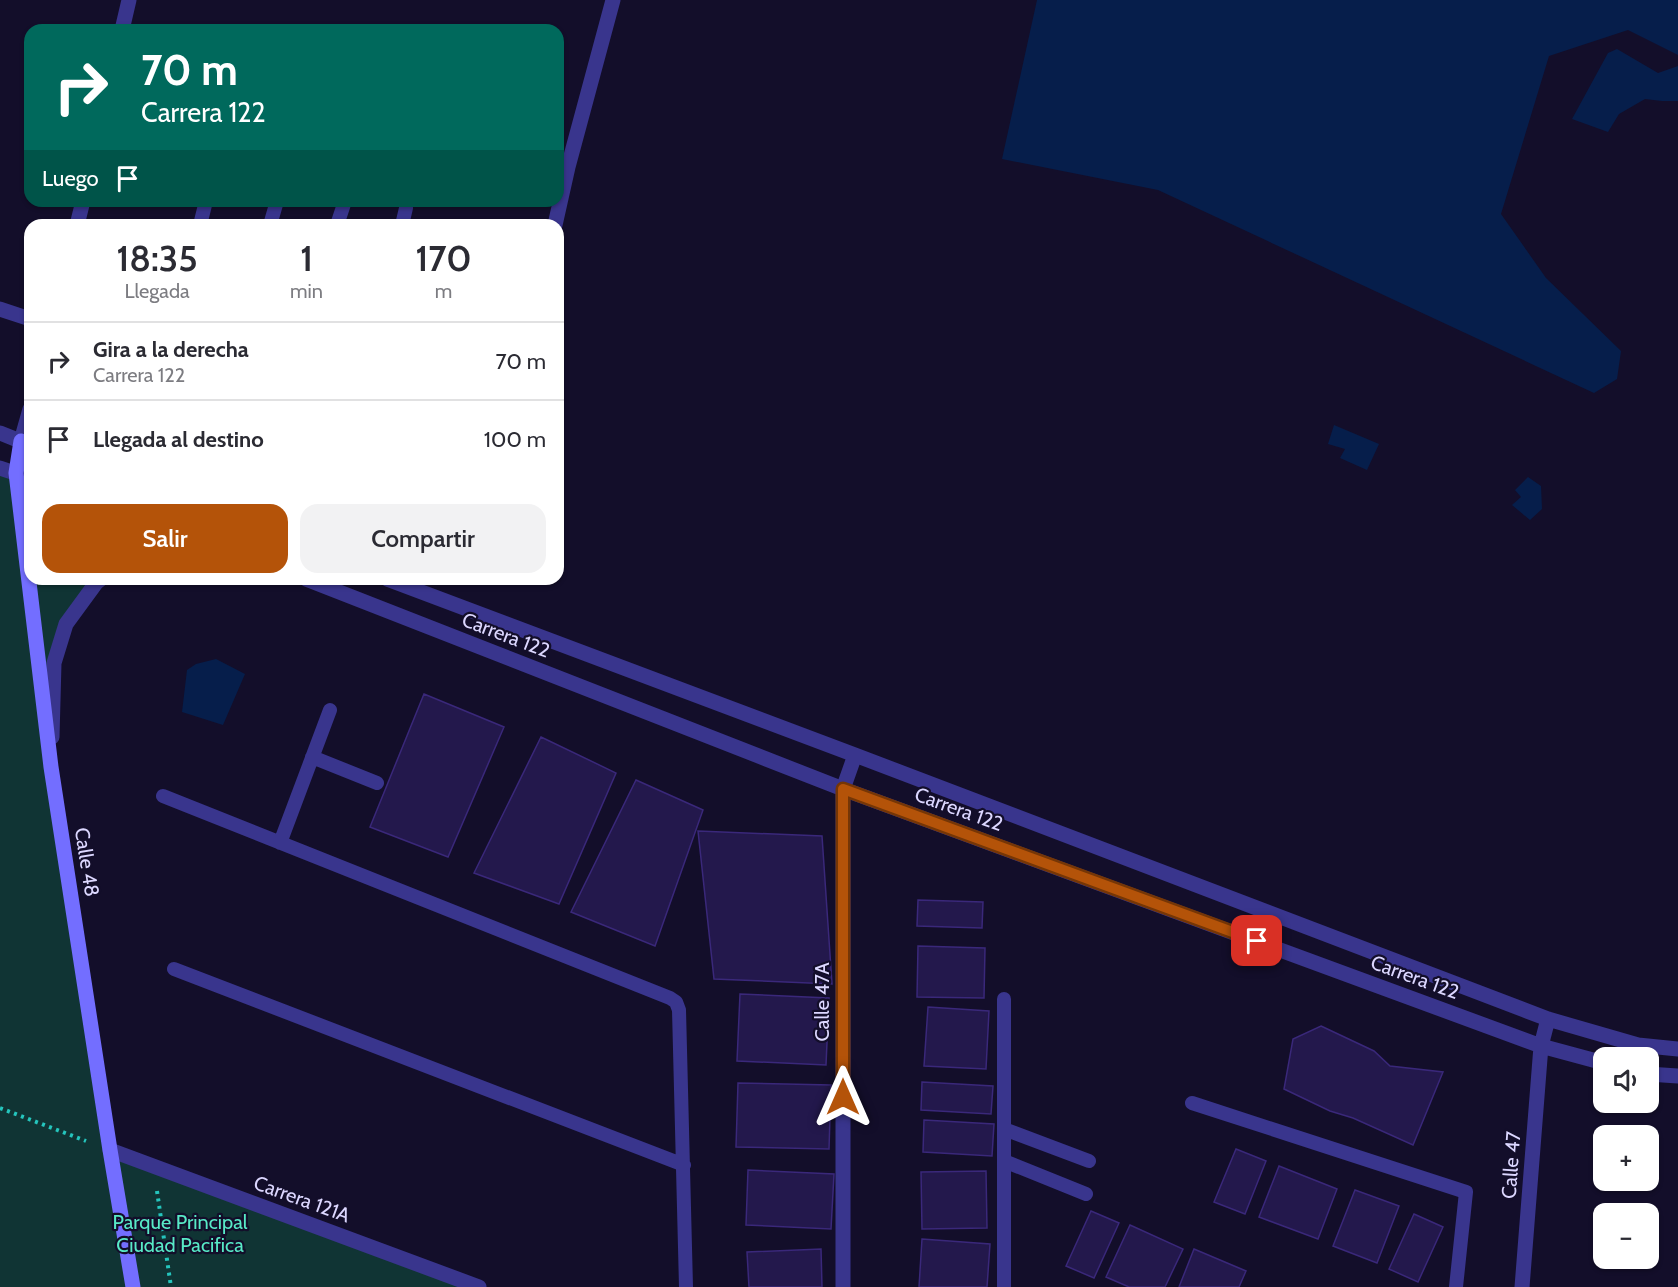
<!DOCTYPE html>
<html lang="es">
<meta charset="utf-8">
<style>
body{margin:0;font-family:Cabin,sans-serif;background:#f2f2f3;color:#2b2b33;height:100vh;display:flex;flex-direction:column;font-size:22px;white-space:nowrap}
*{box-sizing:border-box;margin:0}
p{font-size:20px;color:#7c7c81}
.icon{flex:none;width:33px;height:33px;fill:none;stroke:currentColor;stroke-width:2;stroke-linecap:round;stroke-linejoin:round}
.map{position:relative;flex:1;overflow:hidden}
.drawer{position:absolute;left:24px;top:219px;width:540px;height:366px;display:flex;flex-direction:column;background:#fff;border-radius:18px;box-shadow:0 2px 4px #0004}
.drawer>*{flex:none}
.top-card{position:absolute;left:24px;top:24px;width:540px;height:183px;border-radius:18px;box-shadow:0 2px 4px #0004;background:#00695c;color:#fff;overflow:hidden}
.tools{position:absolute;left:1593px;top:1047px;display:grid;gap:12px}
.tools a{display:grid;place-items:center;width:66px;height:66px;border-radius:12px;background:#fff;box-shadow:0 2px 4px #0004;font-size:30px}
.pin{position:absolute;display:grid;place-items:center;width:51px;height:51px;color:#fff;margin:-26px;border-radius:12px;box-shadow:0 3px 9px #0006}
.me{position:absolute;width:66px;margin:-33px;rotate:0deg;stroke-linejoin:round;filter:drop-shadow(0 0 4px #0008)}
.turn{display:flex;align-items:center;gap:21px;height:126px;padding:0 18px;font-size:27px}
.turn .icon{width:78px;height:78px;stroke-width:2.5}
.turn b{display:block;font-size:42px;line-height:51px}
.then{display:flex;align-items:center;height:57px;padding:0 18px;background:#0003;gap:12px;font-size:22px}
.eta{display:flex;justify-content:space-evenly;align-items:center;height:102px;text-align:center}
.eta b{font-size:36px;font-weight:600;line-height:42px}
.cta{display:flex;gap:12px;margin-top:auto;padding:12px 18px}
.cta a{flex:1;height:69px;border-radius:18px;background:#b45309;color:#fff;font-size:24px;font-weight:600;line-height:69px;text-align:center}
.cta a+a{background:#f2f2f3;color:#2b2b33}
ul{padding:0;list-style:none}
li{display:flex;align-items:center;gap:18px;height:78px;padding:0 18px;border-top:2px solid #e1e1e2}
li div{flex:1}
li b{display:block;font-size:22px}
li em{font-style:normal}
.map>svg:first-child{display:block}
.green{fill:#103434}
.water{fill:#061e4b}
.building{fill:#23184c;stroke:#3a287a;stroke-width:1.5}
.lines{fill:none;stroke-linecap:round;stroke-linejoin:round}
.path{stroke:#25c5bd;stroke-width:4;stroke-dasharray:3 4.5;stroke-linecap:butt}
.lane{stroke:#39358d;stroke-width:14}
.street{stroke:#39358d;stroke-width:15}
.secondary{stroke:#736eff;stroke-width:15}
.route-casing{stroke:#753606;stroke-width:15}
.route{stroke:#b45309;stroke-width:10}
.labels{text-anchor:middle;stroke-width:4.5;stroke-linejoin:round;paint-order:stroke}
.street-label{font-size:20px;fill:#dcd7ff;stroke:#130e2a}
.park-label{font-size:20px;fill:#58eac7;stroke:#130e2a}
</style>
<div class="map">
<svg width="1678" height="1287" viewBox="0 0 1678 1287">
<rect width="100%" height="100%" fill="#130e2a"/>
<path class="green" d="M0,468L30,478V579H101L96,583L54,663L51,767L110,1150L479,1287H0Z"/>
<path class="water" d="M1037,0H1678V55L1628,30L1549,56L1501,214L1546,278L1621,351L1617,379L1594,393L1158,190L1002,159Z
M1617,49L1658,73L1678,66V101H1662L1645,99L1619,114L1608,132L1572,119L1608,53Z
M1334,425L1379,444L1367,470L1340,458L1345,449L1328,444Z
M1528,477L1541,486L1542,509L1530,520L1512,505L1521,497L1515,490Z
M216,659L245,674L223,725L182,712L187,670L196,664Z"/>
<path class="building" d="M424,694L504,727L448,857L370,827Z
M541,737L616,773L559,904L474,873Z
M636,780L703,810L655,946L571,912Z
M698,831L822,836L832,984L714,979Z
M918,900L983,902L982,928L917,926Z
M918,946L985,948L984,998L917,997Z
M740,994L829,998L826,1065L737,1061Z
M928,1007L989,1011L986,1069L924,1066Z
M1321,1026L1374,1051L1390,1066L1443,1072L1413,1145L1353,1118L1330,1111L1284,1089L1293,1039Z
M922,1082L993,1086L991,1114L921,1110Z
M738,1083L831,1085L829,1149L736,1147Z
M924,1120L994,1124L992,1156L923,1152Z
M1236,1149L1266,1161L1245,1214L1214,1202Z
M1279,1166L1337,1189L1318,1239L1259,1217Z
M748,1170L834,1174L831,1229L746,1225Z
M986,1171L987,1228L922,1229L921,1172Z
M1355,1190L1399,1206L1377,1263L1333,1246Z
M1091,1211L1119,1223L1094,1278L1066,1266Z
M1414,1214L1443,1227L1418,1282L1389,1269Z
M1130,1225L1183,1249L1165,1287H1129L1106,1277Z
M922,1239L990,1244L987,1287H919Z
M821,1249L822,1287H749L747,1252Z
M1194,1249L1246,1271L1239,1287H1179Z"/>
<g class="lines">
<path class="path" d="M0,1108L86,1141
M157,1191L171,1287"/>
<path class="lane" d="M200,225L206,201
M270,225L277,201
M337,225L345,201
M402,225L406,208
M312,757L377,783
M163,796L670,998L676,1002L679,1010L686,1287
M280,843L330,710
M174,969L684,1165
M1192,1103L1466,1192L1456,1287
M1004,1129L1089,1161
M1004,1161L1086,1194
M1004,1287V999"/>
<path class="street" d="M122,30L129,0
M77,225L83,201
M555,225L568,167L613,0
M0,309L30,319
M0,433L30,445
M21,441L30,409
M0,468L30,478
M306,579L843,789L1541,1046L1604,1063
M387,579L855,755L1548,1019L1638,1045L1678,1049
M52,737L54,663L66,624L96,583L101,579
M1648,1074L1678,1076
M110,1150L479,1287
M843,1287V789L855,755
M1522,1287L1541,1046L1548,1019"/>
<path class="secondary" d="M21,441L16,473L51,767L110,1150L133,1287"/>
</g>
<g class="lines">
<defs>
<path id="route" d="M843,1097V789L1257,941"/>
</defs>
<use href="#route" class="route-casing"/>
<use href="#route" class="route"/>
</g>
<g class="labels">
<g class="street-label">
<text transform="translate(506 635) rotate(21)" y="7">Carrera 122</text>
<text transform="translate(959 809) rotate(20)" y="7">Carrera 122</text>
<text transform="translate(87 862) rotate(81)" y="7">Calle 48</text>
<text transform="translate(1415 977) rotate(20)" y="7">Carrera 122</text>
<text transform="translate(822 1002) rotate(-90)" y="7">Calle 47A</text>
<text transform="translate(1511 1165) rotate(-86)" y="7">Calle 47</text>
<text transform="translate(302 1199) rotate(20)" y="7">Carrera 121A</text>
</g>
<g class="park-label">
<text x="180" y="1229">Parque Principal<tspan x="180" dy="23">Ciudad Pacifica</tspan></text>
</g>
</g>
</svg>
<div class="tools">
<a><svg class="icon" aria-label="sound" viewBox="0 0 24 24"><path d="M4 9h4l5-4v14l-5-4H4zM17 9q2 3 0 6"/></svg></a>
<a>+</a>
<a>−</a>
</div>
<div class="pin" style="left:1257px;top:941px;background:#d93025"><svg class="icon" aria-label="arrive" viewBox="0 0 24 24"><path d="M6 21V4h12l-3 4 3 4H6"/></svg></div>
<svg class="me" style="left:843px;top:1097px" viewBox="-20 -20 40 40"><path d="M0-17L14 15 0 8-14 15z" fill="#b45309" stroke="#fff" stroke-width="4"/></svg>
<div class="top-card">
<div class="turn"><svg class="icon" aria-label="right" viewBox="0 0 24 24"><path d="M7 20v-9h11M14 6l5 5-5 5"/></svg><div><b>70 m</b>Carrera 122</div></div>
<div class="then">Luego<svg class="icon" aria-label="arrive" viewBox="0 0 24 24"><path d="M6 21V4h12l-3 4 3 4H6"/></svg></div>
</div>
<section class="drawer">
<div class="eta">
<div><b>18:35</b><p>Llegada</p></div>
<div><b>1</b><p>min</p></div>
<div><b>170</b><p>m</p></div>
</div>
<ul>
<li><svg class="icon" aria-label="right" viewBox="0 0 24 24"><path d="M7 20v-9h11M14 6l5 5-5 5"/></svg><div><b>Gira a la derecha</b><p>Carrera 122</p></div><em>70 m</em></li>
<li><svg class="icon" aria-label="arrive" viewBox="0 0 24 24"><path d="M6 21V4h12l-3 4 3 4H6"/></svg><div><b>Llegada al destino</b></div><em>100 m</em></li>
</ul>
<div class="cta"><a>Salir</a><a>Compartir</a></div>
</section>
</div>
